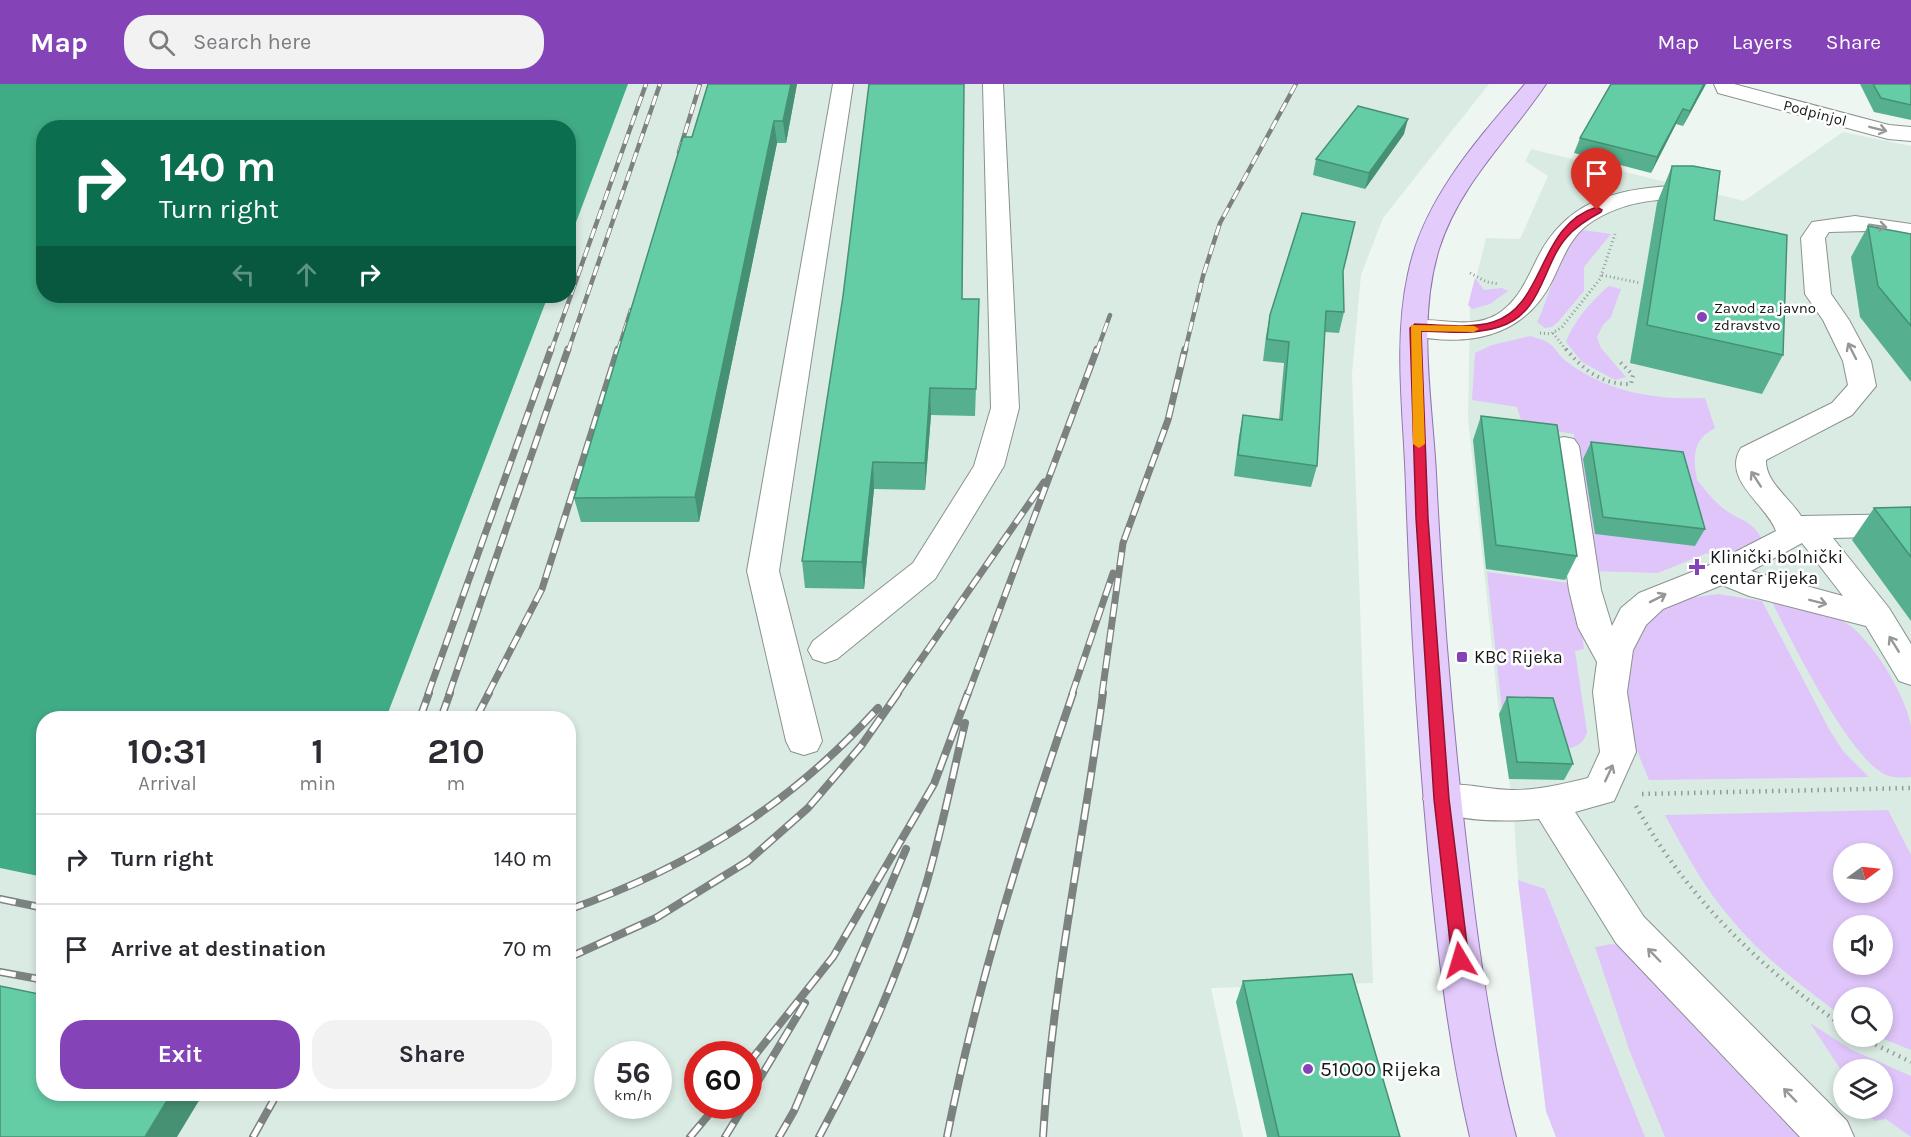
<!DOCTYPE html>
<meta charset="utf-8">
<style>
body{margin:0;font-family:Karla,sans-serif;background:#f2f2f3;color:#2b2b33;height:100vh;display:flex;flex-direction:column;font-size:22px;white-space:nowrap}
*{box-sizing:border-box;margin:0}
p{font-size:20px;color:#7c7c81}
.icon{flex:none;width:33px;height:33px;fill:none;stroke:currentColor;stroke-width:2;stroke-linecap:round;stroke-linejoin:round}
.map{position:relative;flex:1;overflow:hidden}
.panel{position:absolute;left:36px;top:627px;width:540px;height:390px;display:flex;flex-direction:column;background:#fff;border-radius:24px;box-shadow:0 3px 9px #0003}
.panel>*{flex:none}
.top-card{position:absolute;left:36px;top:36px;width:540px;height:183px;border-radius:24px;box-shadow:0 3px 9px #0003;background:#0b6e4f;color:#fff;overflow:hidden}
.needle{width:39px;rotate:75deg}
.tools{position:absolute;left:1833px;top:759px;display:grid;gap:12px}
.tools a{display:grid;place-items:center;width:60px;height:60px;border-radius:50%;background:#fff;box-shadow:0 3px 9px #0003;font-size:30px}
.speed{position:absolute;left:594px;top:957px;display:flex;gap:12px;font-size:30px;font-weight:700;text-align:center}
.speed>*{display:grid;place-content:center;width:78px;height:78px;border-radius:50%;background:#fff;box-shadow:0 3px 9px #0003;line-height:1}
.speed small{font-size:15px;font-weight:400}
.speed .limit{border:9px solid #d22;background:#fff;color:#111}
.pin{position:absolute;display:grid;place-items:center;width:51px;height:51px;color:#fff;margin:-62px -26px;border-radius:50% 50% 50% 0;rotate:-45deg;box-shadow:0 0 6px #0007}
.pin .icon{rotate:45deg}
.me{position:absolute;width:66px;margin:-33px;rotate:353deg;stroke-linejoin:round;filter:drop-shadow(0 0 4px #0008)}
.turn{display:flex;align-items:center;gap:21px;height:126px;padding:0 24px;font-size:27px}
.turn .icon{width:78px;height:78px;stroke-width:2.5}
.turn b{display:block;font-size:42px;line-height:51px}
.lanes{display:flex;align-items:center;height:57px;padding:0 24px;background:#0003;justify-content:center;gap:30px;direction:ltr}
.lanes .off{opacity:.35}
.eta{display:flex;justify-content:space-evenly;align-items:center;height:102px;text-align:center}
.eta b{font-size:36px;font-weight:700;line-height:42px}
.cta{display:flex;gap:12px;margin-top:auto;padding:12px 24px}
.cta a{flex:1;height:69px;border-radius:24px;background:#8443b7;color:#fff;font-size:24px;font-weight:700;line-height:69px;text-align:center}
.cta a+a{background:#f2f2f3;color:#2b2b33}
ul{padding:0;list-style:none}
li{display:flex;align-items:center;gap:18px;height:90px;padding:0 24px;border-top:2px solid #e1e1e2}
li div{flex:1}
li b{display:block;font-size:22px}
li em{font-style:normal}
header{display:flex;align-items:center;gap:36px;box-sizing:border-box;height:84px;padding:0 30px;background:#8443b7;color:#fff}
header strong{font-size:28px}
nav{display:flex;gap:33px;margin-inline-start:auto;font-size:21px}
.search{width:420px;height:54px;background:#f2f2f3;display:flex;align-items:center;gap:15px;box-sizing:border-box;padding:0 21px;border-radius:24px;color:#7c7c81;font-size:22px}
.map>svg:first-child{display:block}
.built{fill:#daebe3;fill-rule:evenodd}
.green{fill:#dfc5fa;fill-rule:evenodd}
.water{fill:#40ac86}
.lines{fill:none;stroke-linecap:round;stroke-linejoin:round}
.minor-casing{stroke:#8a928e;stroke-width:2}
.major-casing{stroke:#9076ab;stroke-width:2}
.path-far2{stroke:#949a97;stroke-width:3;stroke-dasharray:1 3;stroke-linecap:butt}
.path-far1{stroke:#949a97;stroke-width:4;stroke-dasharray:1.5 4.5;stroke-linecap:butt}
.path{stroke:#949a97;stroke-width:4.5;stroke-dasharray:1.5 5;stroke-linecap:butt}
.minor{fill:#fff;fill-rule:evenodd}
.major{fill:#e3cbfc;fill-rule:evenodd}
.rail-far2-casing{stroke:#7c827f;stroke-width:4.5}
.rail-far1-casing{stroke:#7c827f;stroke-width:7}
.rail-casing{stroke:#7c827f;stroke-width:8}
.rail-far2{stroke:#fff;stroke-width:3;stroke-dasharray:10;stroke-linecap:butt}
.rail-far1{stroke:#fff;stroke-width:4.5;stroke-dasharray:13;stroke-linecap:butt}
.rail{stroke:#fff;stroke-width:5;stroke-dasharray:16;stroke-linecap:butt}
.wall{fill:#56b08f}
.shaded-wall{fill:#469074}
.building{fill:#64cda6;stroke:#469074;stroke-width:1.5}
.oneway{stroke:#969897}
.route{fill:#e11d48;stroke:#92132f;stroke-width:1.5}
.slow{fill:#f59e0b}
.poi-dot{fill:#8443b7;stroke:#fff;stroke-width:2}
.labels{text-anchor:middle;stroke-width:5;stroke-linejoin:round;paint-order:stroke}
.far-street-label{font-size:15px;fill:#161917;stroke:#fff}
.far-poi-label{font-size:15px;fill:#161917;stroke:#fff;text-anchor:start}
.poi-label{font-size:18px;fill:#161917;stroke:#fff;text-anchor:start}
.near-poi-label{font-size:21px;fill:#161917;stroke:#fff;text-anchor:start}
</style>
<header>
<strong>Map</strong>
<div class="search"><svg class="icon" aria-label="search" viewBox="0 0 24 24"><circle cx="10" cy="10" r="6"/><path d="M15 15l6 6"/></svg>Search here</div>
<nav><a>Map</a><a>Layers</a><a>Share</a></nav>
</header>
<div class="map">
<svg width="1911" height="1053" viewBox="0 0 1911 1053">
<rect width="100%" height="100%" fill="#eef6f2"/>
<path class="built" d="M625,0H1489L1383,134L1361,191L1352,290L1373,899L1211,904L1243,1053H0V784L43,793L44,1010H568V634H385L545,212H568L569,150ZM608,970H658V1022H608ZM698,970H748V1022H698Z
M1843,48L1911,62V1053H1556L1546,1027L1518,796L1513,722L1499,630L1468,335L1470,218L1486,154L1520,155L1548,92L1525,77L1531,65L1744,117ZM1844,770H1882V808H1844ZM1844,842H1882V880H1844ZM1844,914H1882V952H1844ZM1844,986H1882V1024H1844Z"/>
<path class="green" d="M1582,146L1611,150L1584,183V207L1558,238L1552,243L1545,244L1537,238C1549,217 1561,156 1582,146Z
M1475,194L1484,206L1502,204L1508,207L1490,220L1472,225L1468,221Z
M1609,202L1621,205L1611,233L1603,241L1597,253L1601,264L1626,293L1615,296L1582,278L1566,258C1573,238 1593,215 1609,202Z
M1530,252C1561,260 1550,266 1570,280C1610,309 1657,316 1705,314L1715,344C1692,356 1693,373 1697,396C1706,407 1716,420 1728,428C1743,437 1754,439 1762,455L1722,479L1707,469L1658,489L1589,487L1574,350L1523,342L1517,323L1472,316L1475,269L1492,261Z
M1487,488L1576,500L1584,565L1575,567L1587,648C1583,662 1573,664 1559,667L1502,626Z
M1718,510L1762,517L1829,645L1843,667L1869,693L1649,696C1629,648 1610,601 1638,551C1644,540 1654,531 1661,522L1667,525L1683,515Z
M1772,518C1797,523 1824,525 1846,539C1872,555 1906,612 1911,642C1911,658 1911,676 1911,693C1903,694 1891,694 1884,690C1847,670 1792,558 1772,518Z
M1888,726L1911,771V966L1879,953L1882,952V914H1844L1843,933C1804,903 1763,874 1732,836C1704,804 1685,768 1665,731ZM1844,770H1882V808H1844ZM1844,842H1882V880H1844Z
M1518,796L1545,805L1645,1053H1556L1546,1027Z
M1612,860L1626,863L1814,1053H1665L1630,968L1595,863Z
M1810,939L1852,966L1911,992V1053L1886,1035L1874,1037L1866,1025L1882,1024V986H1844L1843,989Z"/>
<path class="water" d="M0,0H628L569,157L568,44H44V212H548L386,634H44L43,793L0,784Z"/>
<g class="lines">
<defs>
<path id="minor" d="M833,0H853L779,487L822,657L817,667L804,671L791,667L786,657L747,487Z
M983,0H1003L1019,324L1004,382L935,495L837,575L825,579L813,575L808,566L813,557L913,479L974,382L991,324Z
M1714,0H1734L1889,41L1911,43V57L1888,55L1718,9Z
M1672,102L1712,110L1716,115L1712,120C1700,123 1689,117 1676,116C1648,114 1616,122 1593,137C1570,151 1563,175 1552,197C1523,255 1465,264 1406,250L1402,244L1406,238C1435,231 1467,247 1496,231C1518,218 1527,195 1538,173C1566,118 1614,105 1672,102Z
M1855,132L1911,140V154L1866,147L1829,148L1825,154L1831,210L1849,236L1871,277L1876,302L1852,331L1766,376C1765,398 1790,414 1801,432L1911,430V452L1833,454L1889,524L1911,560V601L1899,597L1866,542L1749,512L1722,501L1663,525L1646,541L1633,566L1627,608L1636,668L1614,717L1575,728L1644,833L1847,1037L1854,1053H1800L1616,859L1539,735C1504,738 1462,737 1429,726L1423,715L1429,704C1456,695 1485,706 1513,706C1539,706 1563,700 1588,694L1600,668L1593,608L1597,578L1578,543L1569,506L1549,362L1554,355L1564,353L1574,355L1579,362L1601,506L1612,542L1621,524L1639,509L1712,480L1776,447C1767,421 1721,395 1741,364L1832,319L1848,301L1843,277L1823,236L1805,210L1801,154L1812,138ZM1802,459L1843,512L1751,487Z"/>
<path id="major" d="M1525,0H1546C1509,55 1460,99 1439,165C1417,236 1432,315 1436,389C1442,515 1452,641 1467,766C1478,863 1491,959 1516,1053H1470C1448,958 1437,862 1428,765C1417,645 1410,524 1406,403C1404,333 1393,259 1408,190C1423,116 1477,56 1525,0Z"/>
</defs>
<use href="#minor" class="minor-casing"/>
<use href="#major" class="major-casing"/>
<path class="path-far2" d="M1470,189L1487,198L1499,200
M1602,191L1640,199
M1540,249L1551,250L1562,243L1600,195L1615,150
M1553,249L1567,267"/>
<path class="path-far1" d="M1566,265C1583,286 1603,301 1631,300L1633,291L1618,276"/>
<path class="path" d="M1642,710L1911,704
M1636,722C1687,814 1759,882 1844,943
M1858,952L1911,978"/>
<use href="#minor" class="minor"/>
<use href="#major" class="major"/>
<defs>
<path id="rail-far2" d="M679,68L700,0
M551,267L646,0
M568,267L660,0
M618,267L631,226
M1097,267L1110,231
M1185,267L1203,192L1220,139L1296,0"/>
<path id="rail-far1" d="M428,610L551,265
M449,610L568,265
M488,610L542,505L618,265
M897,610L1044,398
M968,610L1097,265
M1072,610L1113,489
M1102,610L1123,459L1168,336L1185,265"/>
<path id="rail" d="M420,634L429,609
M441,634L450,609
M476,634L489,609
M0,815L44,824
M568,826C692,782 789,722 878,624
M568,874L656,834L748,777L808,724L861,662L898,609
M0,888L44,896
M748,980L833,873L934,700L968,609
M748,1014L805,919
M253,1053L277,1010
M690,1053L716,1022
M725,1053L744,1022
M779,1053L794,1027L906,765
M819,1053C862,973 899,891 925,804C941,750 952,694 965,639
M947,1053C977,901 1023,755 1073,609
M1043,1053C1052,904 1083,757 1103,609"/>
</defs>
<use href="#rail-far2" class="rail-far2-casing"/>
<use href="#rail-far1" class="rail-far1-casing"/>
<use href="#rail" class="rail-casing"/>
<use href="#rail-far2" class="rail-far2"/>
<use href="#rail-far1" class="rail-far1"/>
<use href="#rail" class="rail"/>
</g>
<path class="wall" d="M708,0H797L786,59H777L699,438H581L574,414L692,53Z
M1611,0H1706L1683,42L1676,40L1651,89L1574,69L1580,54Z
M1860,0H1911V36L1874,28Z
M1404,50L1365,105L1313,91L1316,75Z
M1672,82L1714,136L1783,271L1762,310L1630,279L1657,119Z
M1868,142L1911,150V298L1860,233L1851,173Z
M1343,188L1344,228L1339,249L1325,248L1317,382L1311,403L1234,392L1239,352L1243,331L1279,336L1284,279L1263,277L1266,252L1270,231Z
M962,215H979L975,332L931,331L925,406L874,405L864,505L805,504L802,477Z
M1481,332L1577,472L1565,496L1486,485L1473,356Z
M1591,358L1705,445L1695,462L1595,450L1583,375Z
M1911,423V537L1852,456L1874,424Z
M1507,613L1573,680L1564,696L1509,695L1499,630Z
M1243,897L1400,1053H1267L1236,918Z"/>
<path class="shaded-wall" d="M791,0H797L786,59L783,37Z
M1704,0H1706L1683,42L1690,27Z
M1683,25L1676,40L1651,89L1657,73Z
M1408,35L1404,50L1365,105L1369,89Z
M774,37L777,59L699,438L695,413Z
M930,304L931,331L925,406V379Z
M873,378L874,405L864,505L862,478Z
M171,1010H203L177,1053H145Z"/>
<path class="building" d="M708,0H791L783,37H774L695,413L574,414L683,53H692Z
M869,0H964L962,215H979L976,305L930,304L925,379L873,378L862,478L802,477L843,212Z
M1611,0H1704L1690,27L1683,25L1657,73L1580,54Z
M1873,0H1911V21L1881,14Z
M1358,22L1408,35L1369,89L1316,75Z
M1672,82H1693L1720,87L1714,136L1787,151L1783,271L1647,241Z
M1302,129L1355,138L1343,187L1344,228L1326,227L1317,382L1238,371L1243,331L1282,336L1289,258L1267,255L1270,231Z
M1868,142L1911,150V242L1878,202Z
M1481,332L1557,341L1577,472L1496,461Z
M1591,358L1683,368L1705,445L1603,433Z
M1911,423V473L1874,424Z
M1507,613L1553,614L1573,680L1517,678Z
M1352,890L1400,1053H1279L1243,897Z
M0,902L44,911V1010H171L145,1053H0Z"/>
<defs><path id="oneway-shaft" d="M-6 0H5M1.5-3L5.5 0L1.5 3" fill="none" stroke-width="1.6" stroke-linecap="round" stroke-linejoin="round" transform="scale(1.5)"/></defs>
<g class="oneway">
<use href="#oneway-shaft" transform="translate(1878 45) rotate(14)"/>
<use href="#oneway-shaft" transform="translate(1878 142) rotate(9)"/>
<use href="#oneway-shaft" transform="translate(1852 267) rotate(-117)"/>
<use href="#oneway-shaft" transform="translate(1756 395) rotate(-123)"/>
<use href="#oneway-shaft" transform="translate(1658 514) rotate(-27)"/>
<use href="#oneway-shaft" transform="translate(1818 518) rotate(14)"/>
<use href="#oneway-shaft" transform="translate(1894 560) rotate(-122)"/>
<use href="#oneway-shaft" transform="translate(1609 689) rotate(-65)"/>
<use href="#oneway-shaft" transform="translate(1654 871) rotate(-134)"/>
<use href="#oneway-shaft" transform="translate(1790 1011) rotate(-134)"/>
</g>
<path class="route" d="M1597,123L1602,126L1601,128C1588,135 1576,142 1567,153C1542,181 1543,230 1499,243C1474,251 1447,248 1421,247L1428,434L1449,715L1469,876L1466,882L1460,884L1454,882L1452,876L1434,715L1416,434L1410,244L1415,240C1440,241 1469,245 1493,238C1546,222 1537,141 1597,123Z"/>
<path class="slow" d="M1411,241L1474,242L1479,245L1474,248L1421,247L1425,360L1419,364L1413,360Z"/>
<g class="poi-dot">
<circle cx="1702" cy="233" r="6"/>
<path d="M1694 474h6v6h6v6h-6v6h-6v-6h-6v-6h6z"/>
<rect x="1456" y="567" width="12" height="12" rx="3"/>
<circle cx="1308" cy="985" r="6"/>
</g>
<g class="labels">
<g class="far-street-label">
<text transform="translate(1815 29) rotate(15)" y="5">Podpinjol</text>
</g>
<g class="far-poi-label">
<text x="1714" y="229">Zavod za javno<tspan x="1714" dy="17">zdravstvo</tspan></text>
</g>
<g class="poi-label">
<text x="1710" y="479">Klinički bolnički<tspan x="1710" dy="21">centar Rijeka</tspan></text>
<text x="1474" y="579">KBC Rijeka</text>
</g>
<g class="near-poi-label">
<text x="1320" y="992">51000 Rijeka</text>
</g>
</g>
</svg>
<div class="tools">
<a><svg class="needle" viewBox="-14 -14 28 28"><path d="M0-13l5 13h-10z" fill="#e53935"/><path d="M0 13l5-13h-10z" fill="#7c7c81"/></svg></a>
<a><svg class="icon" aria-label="sound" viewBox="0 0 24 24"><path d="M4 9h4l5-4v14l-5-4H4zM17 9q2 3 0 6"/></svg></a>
<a><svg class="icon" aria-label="search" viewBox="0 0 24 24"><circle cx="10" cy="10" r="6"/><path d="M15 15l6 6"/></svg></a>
<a><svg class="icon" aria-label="layers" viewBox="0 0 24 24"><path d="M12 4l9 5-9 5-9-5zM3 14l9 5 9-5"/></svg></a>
</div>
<div class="speed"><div>56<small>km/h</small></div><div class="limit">60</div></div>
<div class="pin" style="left:1597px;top:126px;background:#d93025"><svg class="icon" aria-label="arrive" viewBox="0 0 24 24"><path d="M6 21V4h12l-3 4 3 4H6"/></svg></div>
<svg class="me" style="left:1460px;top:876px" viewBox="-20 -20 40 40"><path d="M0-17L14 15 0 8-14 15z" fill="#e11d48" stroke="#fff" stroke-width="4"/></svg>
<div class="top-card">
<div class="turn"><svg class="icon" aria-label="right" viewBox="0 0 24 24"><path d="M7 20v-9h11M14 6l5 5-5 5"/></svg><div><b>140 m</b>Turn right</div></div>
<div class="lanes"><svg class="icon off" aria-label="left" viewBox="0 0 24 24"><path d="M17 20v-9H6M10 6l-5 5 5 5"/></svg><svg class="icon off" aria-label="ahead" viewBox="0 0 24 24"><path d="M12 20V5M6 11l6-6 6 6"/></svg><svg class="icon" aria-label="right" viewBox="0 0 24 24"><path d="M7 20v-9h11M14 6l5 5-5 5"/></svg></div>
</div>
<section class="panel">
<div class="eta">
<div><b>10:31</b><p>Arrival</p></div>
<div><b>1</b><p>min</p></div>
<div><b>210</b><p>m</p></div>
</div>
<ul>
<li><svg class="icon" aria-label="right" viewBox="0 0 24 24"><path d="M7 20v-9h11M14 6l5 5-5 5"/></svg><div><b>Turn right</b></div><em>140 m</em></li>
<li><svg class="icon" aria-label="arrive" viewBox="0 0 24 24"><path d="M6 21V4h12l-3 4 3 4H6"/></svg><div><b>Arrive at destination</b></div><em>70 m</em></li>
</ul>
<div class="cta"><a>Exit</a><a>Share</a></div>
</section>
</div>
